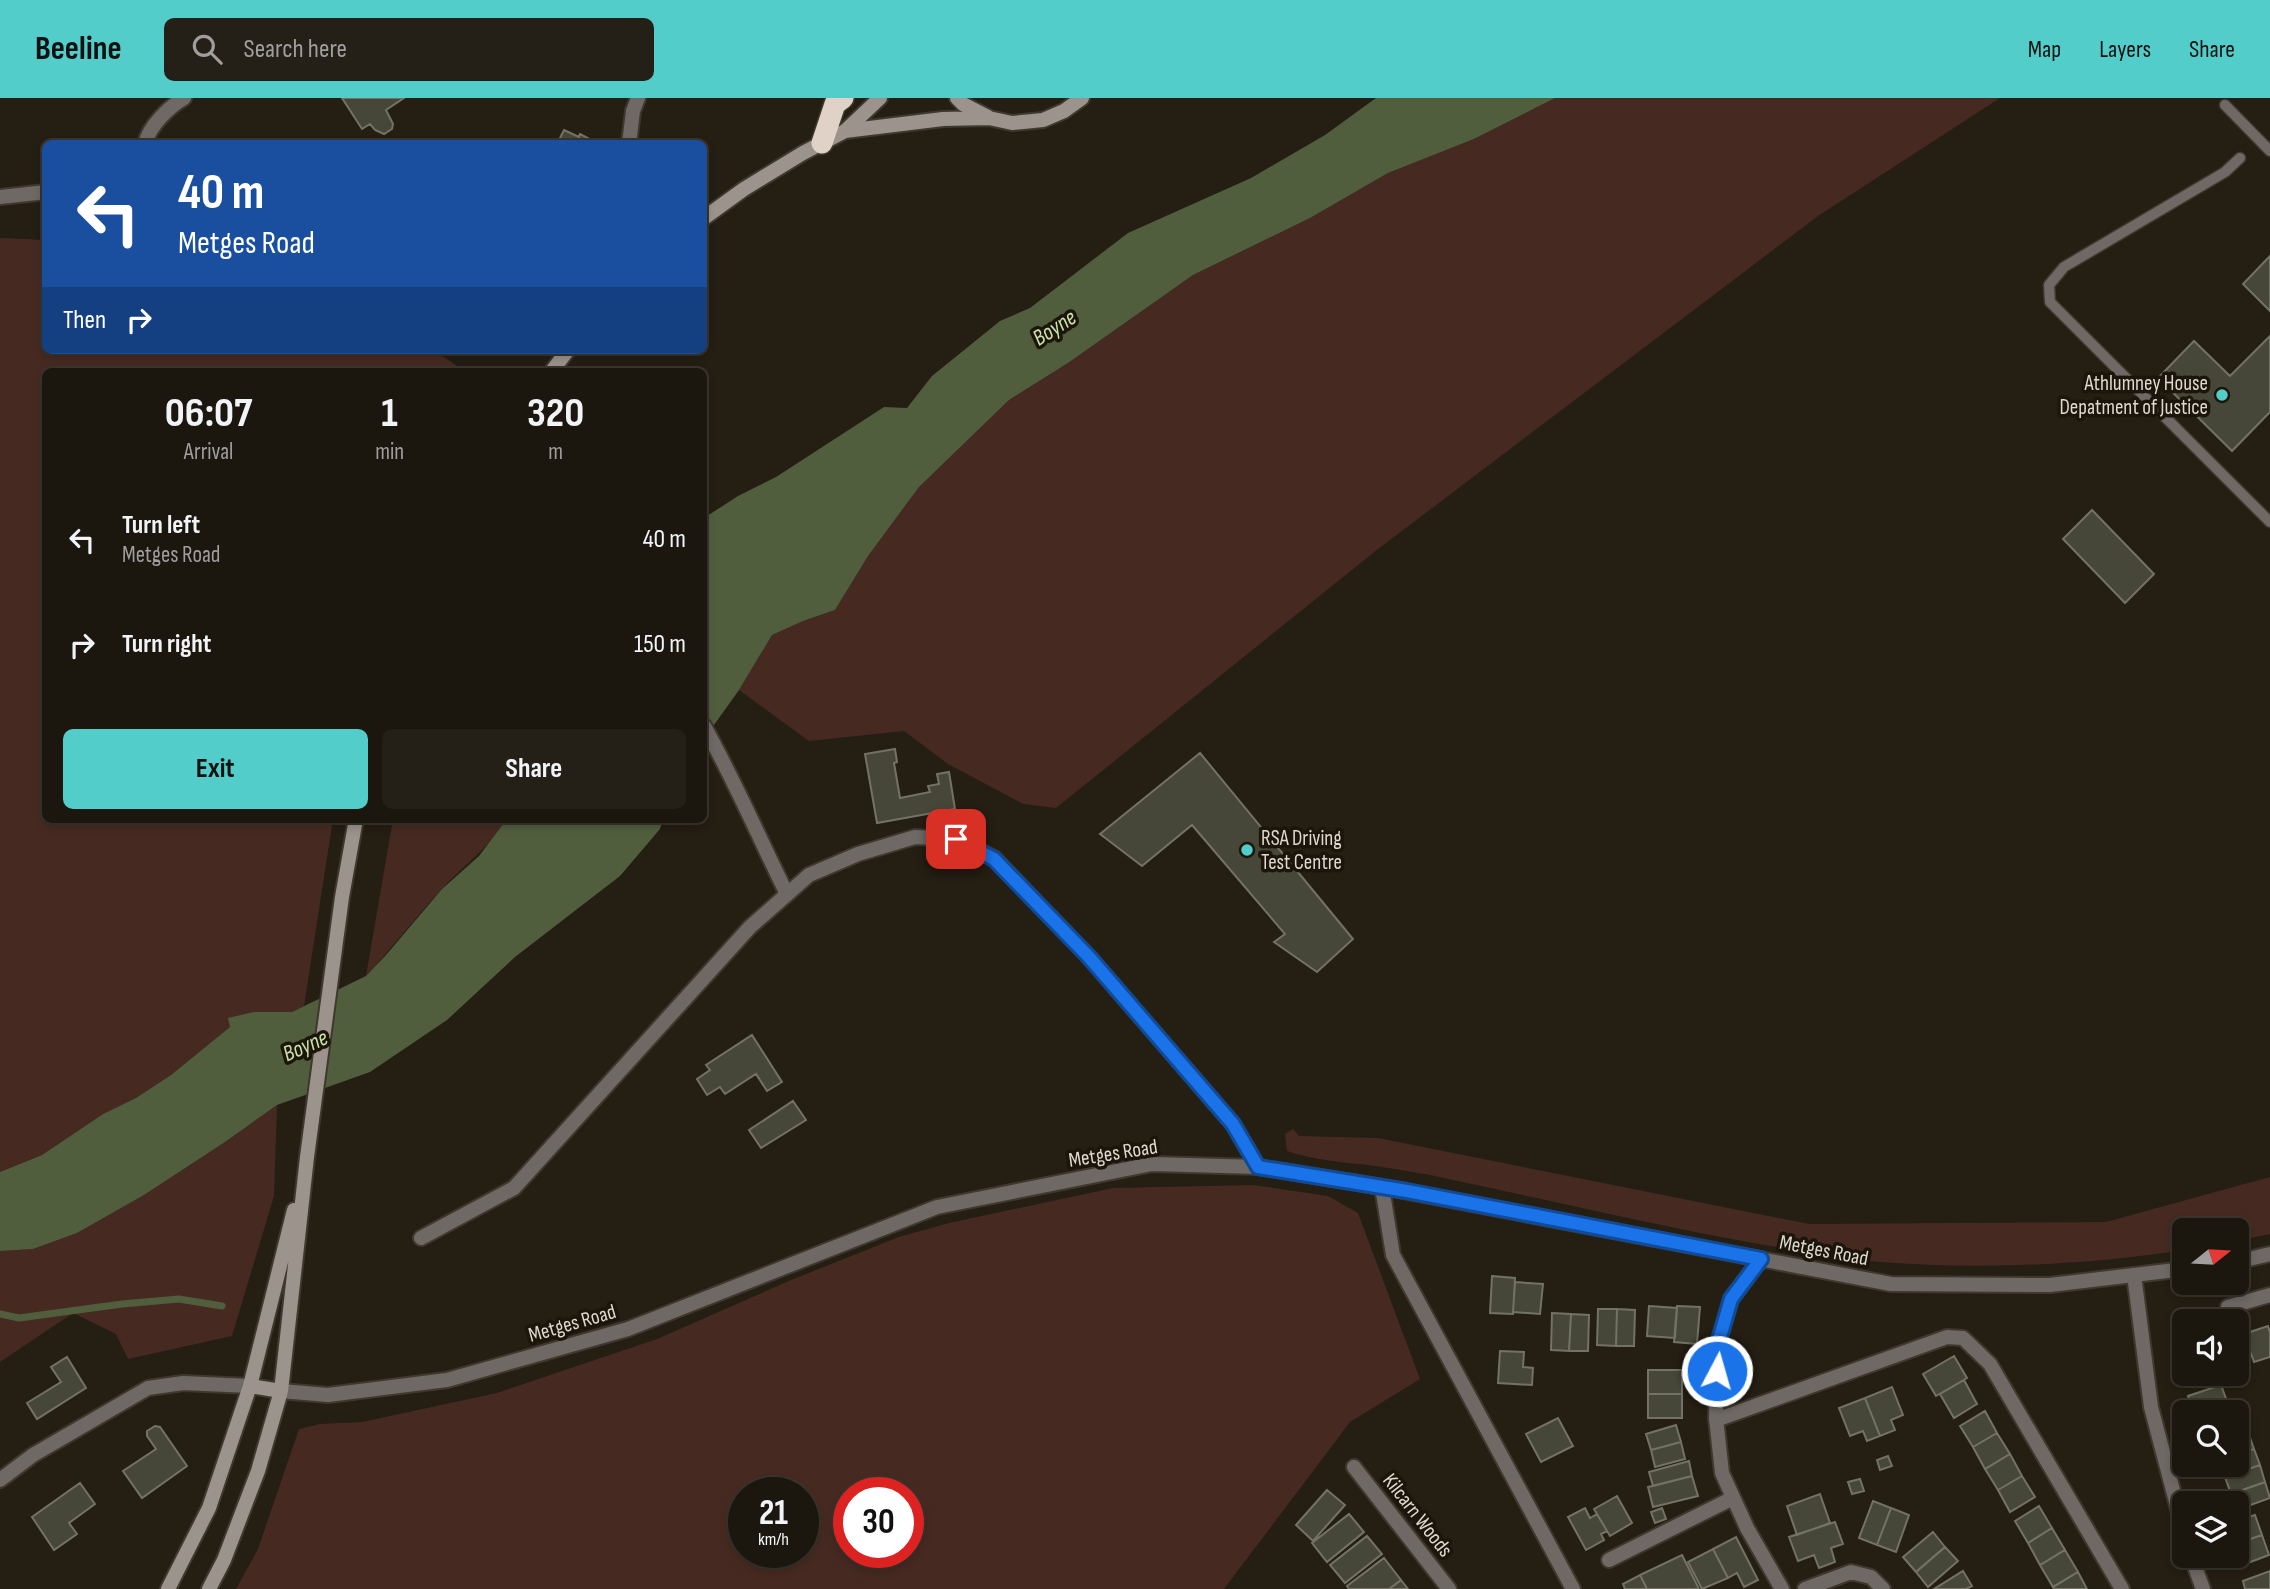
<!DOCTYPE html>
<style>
body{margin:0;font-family:"Sofia Sans Condensed",sans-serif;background:#241f17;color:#f1f3f6;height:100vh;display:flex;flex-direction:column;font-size:26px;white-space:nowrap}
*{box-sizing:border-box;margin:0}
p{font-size:23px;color:#a09f9e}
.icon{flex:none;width:38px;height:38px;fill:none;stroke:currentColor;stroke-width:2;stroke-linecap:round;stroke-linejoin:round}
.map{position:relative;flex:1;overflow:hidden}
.side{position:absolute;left:42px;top:270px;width:665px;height:455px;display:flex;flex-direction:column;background:#1b160e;border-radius:10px;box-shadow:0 4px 10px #0003,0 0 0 2px #39352e}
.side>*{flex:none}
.guide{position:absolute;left:42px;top:42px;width:665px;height:214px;border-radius:10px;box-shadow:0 4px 10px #0003,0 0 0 2px #39352e;background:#1a4fa0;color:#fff;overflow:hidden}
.needle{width:46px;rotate:72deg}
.tools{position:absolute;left:2172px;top:1120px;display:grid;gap:14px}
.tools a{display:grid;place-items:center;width:77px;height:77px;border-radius:10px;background:#1b160e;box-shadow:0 4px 10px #0003,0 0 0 2px #39352e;font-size:35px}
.speed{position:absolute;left:728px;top:1379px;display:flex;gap:14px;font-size:35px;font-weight:700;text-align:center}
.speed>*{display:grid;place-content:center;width:91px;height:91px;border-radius:50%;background:#1b160e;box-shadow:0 4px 10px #0003,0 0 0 2px #39352e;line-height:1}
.speed small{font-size:18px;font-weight:400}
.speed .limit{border:10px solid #d22;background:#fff;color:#111}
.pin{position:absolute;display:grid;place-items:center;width:60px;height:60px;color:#fff;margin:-30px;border-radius:14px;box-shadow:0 4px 10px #0006}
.me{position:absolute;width:77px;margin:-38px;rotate:6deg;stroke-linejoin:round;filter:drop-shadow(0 0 5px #0008)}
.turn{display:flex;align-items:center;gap:24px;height:147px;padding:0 21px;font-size:32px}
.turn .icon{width:91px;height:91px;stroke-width:2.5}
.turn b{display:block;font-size:49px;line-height:60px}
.then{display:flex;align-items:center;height:66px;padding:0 21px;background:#0003;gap:14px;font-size:26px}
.eta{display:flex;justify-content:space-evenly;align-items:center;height:119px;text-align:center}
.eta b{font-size:42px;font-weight:700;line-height:49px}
.cta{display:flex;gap:14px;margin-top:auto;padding:14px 21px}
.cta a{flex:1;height:80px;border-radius:10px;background:#53cdca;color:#111;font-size:28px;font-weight:700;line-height:80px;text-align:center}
.cta a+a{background:#241f17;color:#f1f3f6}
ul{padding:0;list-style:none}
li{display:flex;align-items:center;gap:21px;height:105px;padding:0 21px}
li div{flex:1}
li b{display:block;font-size:26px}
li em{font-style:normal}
header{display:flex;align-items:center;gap:42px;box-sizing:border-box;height:98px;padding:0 35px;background:#53cdca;color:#111}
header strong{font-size:33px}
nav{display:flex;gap:38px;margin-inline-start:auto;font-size:24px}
.search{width:490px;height:63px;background:#241f17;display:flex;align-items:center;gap:18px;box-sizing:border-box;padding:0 24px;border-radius:10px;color:#a09f9e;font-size:26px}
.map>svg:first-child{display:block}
.green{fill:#462a21;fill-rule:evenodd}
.water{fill:#515e3e}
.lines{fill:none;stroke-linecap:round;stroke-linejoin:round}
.stream{stroke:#515e3e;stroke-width:7}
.building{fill:#474739;stroke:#737264;stroke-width:2}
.service-casing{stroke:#3e382e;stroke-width:13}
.pedestrian-casing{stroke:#3e382e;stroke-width:18}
.minor-casing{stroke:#3e382e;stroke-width:18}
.tertiary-casing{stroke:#3e382e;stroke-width:18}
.secondary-casing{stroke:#3e382e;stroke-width:18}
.motorway-casing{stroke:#3e382e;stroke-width:24}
.service{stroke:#6e6964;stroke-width:10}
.pedestrian{stroke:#6e6964;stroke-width:14}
.minor{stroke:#6e6964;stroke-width:14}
.tertiary{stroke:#6e6964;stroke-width:14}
.secondary{stroke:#9c938c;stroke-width:14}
.motorway{stroke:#e0d2c7;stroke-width:21}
.route-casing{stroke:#114b97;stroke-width:18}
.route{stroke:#1a73e8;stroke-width:12}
.poi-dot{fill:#53cdca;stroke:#1b150a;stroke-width:2.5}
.labels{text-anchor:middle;stroke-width:7;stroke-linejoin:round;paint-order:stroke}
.poi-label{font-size:21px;fill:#dedad2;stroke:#1b150a;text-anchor:end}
.street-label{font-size:21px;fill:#dedad2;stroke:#1b150a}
.water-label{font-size:23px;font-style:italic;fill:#cbe3a9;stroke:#1b150a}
</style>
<header>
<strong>Beeline</strong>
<div class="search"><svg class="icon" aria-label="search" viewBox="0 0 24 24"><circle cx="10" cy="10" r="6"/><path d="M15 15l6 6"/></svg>Search here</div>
<nav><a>Map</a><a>Layers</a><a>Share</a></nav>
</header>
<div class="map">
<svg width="2270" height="1491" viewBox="0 0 2270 1491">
<rect width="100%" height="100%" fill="#241e13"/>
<path class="green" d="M1555,0H2000L1818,118L1378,451L1056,710L1023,706L948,666L904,633L809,643L739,592L772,537L803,523L835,512L868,458L919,389L1009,302L1068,265L1193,177L1310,120L1388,75L1474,41Z
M0,140L45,142L46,252H434L464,273H46V721H333L304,908L292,914H254L230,929L171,977L136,1000L103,1016L42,1057L0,1074Z
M393,721H507C490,750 463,767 441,792C415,820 392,850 366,878Z
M277,1007L274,1098L232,1238L128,1261L116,1236L73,1215L0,1264V1153L33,1151L77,1135L144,1097L225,1044Z
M1293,1031L1299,1038L1378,1040L1809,1126L2106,1124L2270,1079V1136L2237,1143L2236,1132H2184V1152C2080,1168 1973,1172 1868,1163C1844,1160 1819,1155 1795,1152C1680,1134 1567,1106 1453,1082C1428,1076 1401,1072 1375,1068C1345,1064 1316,1063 1287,1053L1285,1036Z
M1254,1087L1328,1098L1358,1115L1420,1281L1350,1324L1224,1491H236L258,1451L299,1331L320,1326L362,1324L497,1295L657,1241L791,1182L899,1139L949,1125L1113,1090ZM744,1395H803V1454H744ZM849,1395H908V1454H849Z"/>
<path class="water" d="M1376,0H1555L1474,41L1388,75L1310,120L1193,177L1068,265L1009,302L919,389L868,458L835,512L803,523L772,537L739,592L704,641V420L738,398L776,379L884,309L907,310L932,278L1000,223L1030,210L1128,135L1251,80L1325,37Z
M507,721H663L660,731L620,778L515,859L447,922L370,974L277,1007L225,1044L144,1097L77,1135L33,1151L0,1153V1074L42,1057L103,1016L136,1000L171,977L230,929L228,920L254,914H292L366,878L386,857L442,791L479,758Z"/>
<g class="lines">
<path class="stream" d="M0,1216L19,1220L122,1206L179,1201L222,1208"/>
</g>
<path class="building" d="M342,0H404L386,12L393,26L392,31L384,36L375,32L370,26L362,31Z
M564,32L579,39L580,36L599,46H557Z
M2270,158V213L2243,186Z
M2270,238V314L2232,353L2158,280L2194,243L2230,278Z
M2092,412L2154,476L2125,505L2063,441Z
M895,651L897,664L894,665L900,700L930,694L928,688L939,686L937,676L949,674L955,711L877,725L865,656Z
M1200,655L1353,841L1317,874L1274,844L1285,836L1192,727L1142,768L1100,736Z
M752,937L782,984L767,993L756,976L725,996L720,989L707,997L697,981L710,972L706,967Z
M793,1003L806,1022L761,1050L749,1032Z
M1492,1178L1515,1180L1513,1216L1490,1215Z
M1515,1184L1543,1186L1540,1216L1513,1214Z
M1649,1208L1677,1210L1675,1240L1647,1238Z
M1677,1208L1700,1209L1697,1246L1674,1244Z
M1598,1211H1617L1616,1248L1597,1247Z
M1617,1211L1635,1212L1634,1248H1616Z
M1552,1215L1571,1216L1569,1253L1551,1252Z
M1571,1216L1589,1217L1588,1253H1569Z
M2268,1228L2270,1235V1259L2254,1264L2244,1236Z
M2184,1249V1276H2197L2199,1279L2182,1285L2171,1253Z
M1500,1253L1524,1254L1523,1269L1533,1270L1532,1287L1498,1285Z
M1954,1258L1967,1280L1936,1298L1923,1276Z
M67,1259L86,1290L37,1321L27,1305L61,1284L51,1269Z
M1648,1272H1682V1296H1648Z
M1964,1282L1977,1306L1954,1320L1940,1296Z
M2221,1287L2228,1306L2203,1314H2193L2188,1298Z
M1892,1289L1903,1317L1891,1322L1895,1332L1880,1338L1865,1300Z
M1648,1296H1682V1320H1648Z
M1865,1300L1880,1338L1867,1343L1863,1333L1850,1338L1839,1310Z
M2228,1306L2230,1314H2203Z
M1985,1313L1997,1335L1973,1349L1960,1328Z
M1558,1320L1573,1348L1541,1364L1526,1336Z
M1676,1327L1681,1344L1651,1352L1646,1336Z
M155,1328L160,1329L187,1368L142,1400L123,1373L156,1351L147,1338V1333Z
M2248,1334L2254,1351L2236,1357V1338Z
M1997,1335L2010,1356L1985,1371L1973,1349Z
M1681,1344L1685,1361L1655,1369L1651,1352Z
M2254,1351L2260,1367L2225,1379L2220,1367H2236V1357Z
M2010,1356L2022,1378L1998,1392L1985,1371Z
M1888,1358L1892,1368L1880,1372L1877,1362Z
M1689,1363L1692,1378L1653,1388L1649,1374Z
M2260,1367L2265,1384L2231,1396L2225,1379Z
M1692,1378L1698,1398L1653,1409L1648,1389Z
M2022,1378L2035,1399L2010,1414L1998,1392Z
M1860,1381L1864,1393L1852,1396L1848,1384Z
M2265,1384L2270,1400L2237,1412L2236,1405H2234L2231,1396Z
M80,1385L95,1406L69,1425L77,1436L54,1452L32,1419Z
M1327,1392L1345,1407L1313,1443L1296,1427Z
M1820,1396L1830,1425L1797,1437L1787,1408Z
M1617,1398L1632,1425L1610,1438L1594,1411Z
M1873,1403L1891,1410L1877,1447L1859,1440Z
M2039,1408L2052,1430L2028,1445L2015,1423Z
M1585,1410L1590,1420L1597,1416L1607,1433L1601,1436L1604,1442L1586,1452L1568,1419Z
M1662,1410L1666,1421L1655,1425L1651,1414Z
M1891,1410L1909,1417L1896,1454L1877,1447Z
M1349,1416L1364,1434L1327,1464L1312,1445Z
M2255,1417L2262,1437L2236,1446V1423Z
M1835,1424L1843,1446L1831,1450L1835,1464L1819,1470L1814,1457L1798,1463L1789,1439Z
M2052,1430L2065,1452L2040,1467L2028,1445Z
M1933,1434L1945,1449L1916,1474L1903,1459Z
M2262,1437L2269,1457L2240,1468L2236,1457V1446Z
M1367,1438L1382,1456L1345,1485L1330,1467Z
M1736,1439L1758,1482L1744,1489L1737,1475L1728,1480L1713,1451Z
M1945,1449L1958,1463L1928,1489L1916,1474Z
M1713,1451L1728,1480L1702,1491L1688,1464Z
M2065,1452L2078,1474L2053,1489L2040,1467Z
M1682,1457L1699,1491H1647L1640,1477Z
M1384,1460L1401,1482L1389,1491H1349L1347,1488Z
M1963,1473L1972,1488L1966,1491H1934Z
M2270,1473V1491H2245L2243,1483Z
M2078,1474L2087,1491H2054L2053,1489Z
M1640,1477L1647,1491H1625L1623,1486Z
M1401,1482L1408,1491H1389Z"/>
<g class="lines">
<defs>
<path id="service" d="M2225,7L2270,53
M2240,60L2225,74L2064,169L2049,187L2050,204L2270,424"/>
<path id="pedestrian" d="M704,628C735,683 759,740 787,796"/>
<path id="minor" d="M145,46C149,28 169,9 184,0
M629,46L633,13L638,0
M421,1140L514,1090L750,829L809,777L858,756L915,739L956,741L994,760L1089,859L1233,1026L1258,1069
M1761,1161L1731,1201L1717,1249L1716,1320L1722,1375L1747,1430L1782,1491
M2134,1177L2151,1309L2184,1434
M2228,1209L2270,1197
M1716,1322L1947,1239L1963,1240L1990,1266L2122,1491
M1354,1369L1449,1491
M0,1382L33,1357L148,1290L183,1285L250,1288
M2191,1458L2203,1491
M1609,1462L1733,1400
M1805,1491L1851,1474L1871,1479L1883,1491"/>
<path id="tertiary" d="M0,99L46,94
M1382,1089L1393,1157L1573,1491
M2236,1164L2270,1156
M281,1293L328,1297L447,1282L628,1231L937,1109L1152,1066L1258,1069L1382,1089L1891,1186L2050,1187L2184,1171"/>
<path id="secondary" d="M957,0L963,6L988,19
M845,33L943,21L989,20L1012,25L1043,22L1064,13L1082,0
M704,120L744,91L803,55L845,33L880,0
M552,273L568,252
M250,1288L281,1293
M168,1491L209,1410L250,1288L294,1112
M209,1491L224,1462L258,1373L281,1293L307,1059L342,799L356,721"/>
<path id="motorway" d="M822,45L835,6L843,0"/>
</defs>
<use href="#service" class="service-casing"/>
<use href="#pedestrian" class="pedestrian-casing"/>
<use href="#minor" class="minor-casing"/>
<use href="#tertiary" class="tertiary-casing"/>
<use href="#secondary" class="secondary-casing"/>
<use href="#motorway" class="motorway-casing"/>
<use href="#service" class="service"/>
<use href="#pedestrian" class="pedestrian"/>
<use href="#minor" class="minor"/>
<use href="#tertiary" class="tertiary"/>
<use href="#secondary" class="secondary"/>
<use href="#motorway" class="motorway"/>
</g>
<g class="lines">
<defs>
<path id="route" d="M956,741L994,761L1089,859L1233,1026L1258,1069L1407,1093L1761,1161L1731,1201L1717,1249V1273"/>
</defs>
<use href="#route" class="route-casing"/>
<use href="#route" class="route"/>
</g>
<g class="poi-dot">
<circle cx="2222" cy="297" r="7"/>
<circle cx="1247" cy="752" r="7"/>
</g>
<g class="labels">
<g class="poi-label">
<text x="2208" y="292">Athlumney House<tspan x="2208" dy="24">Depatment of Justice</tspan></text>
<text x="1261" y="747" text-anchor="start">RSA Driving<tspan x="1261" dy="24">Test Centre</tspan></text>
</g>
<g class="street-label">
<text transform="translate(1113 1055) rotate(-9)" y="7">Metges Road</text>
<text transform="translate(1824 1152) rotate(11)" y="7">Metges Road</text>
<text transform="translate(572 1225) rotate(-16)" y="7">Metges Road</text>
<text transform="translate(1418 1417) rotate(52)" y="7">Kilcarn Woods</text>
</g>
<g class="water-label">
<text transform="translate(1054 229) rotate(-33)" y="8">Boyne</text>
<text transform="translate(305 947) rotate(-24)" y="8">Boyne</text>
</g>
</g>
</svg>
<div class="tools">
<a><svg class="needle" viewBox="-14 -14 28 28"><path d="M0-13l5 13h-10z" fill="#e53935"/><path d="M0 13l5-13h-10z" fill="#a09f9e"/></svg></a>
<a><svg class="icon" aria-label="sound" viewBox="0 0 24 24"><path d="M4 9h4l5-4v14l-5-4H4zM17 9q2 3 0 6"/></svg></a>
<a><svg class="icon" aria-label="search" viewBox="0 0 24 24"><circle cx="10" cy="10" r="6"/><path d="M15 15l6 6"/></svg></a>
<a><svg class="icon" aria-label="layers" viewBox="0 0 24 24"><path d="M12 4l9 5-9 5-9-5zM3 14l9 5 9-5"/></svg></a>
</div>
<div class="speed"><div>21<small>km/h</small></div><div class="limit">30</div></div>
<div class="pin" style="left:956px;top:741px;background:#d93025"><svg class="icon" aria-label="arrive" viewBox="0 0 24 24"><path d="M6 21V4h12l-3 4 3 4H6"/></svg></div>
<svg class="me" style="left:1717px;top:1273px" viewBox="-20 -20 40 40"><circle r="17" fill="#1a73e8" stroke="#fff" stroke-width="3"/><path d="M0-11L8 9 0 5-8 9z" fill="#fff"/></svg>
<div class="guide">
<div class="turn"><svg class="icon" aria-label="left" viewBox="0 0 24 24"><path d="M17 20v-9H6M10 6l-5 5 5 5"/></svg><div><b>40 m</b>Metges Road</div></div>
<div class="then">Then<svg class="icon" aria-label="right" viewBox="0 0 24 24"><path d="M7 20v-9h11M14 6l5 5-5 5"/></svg></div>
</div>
<section class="side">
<div class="eta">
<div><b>06:07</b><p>Arrival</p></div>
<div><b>1</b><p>min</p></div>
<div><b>320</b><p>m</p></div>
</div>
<ul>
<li><svg class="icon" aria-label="left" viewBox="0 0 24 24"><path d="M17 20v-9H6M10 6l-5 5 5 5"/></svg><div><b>Turn left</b><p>Metges Road</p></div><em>40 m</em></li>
<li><svg class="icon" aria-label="right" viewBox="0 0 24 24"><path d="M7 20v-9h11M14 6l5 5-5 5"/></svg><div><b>Turn right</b></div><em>150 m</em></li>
</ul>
<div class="cta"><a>Exit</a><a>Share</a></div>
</section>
</div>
